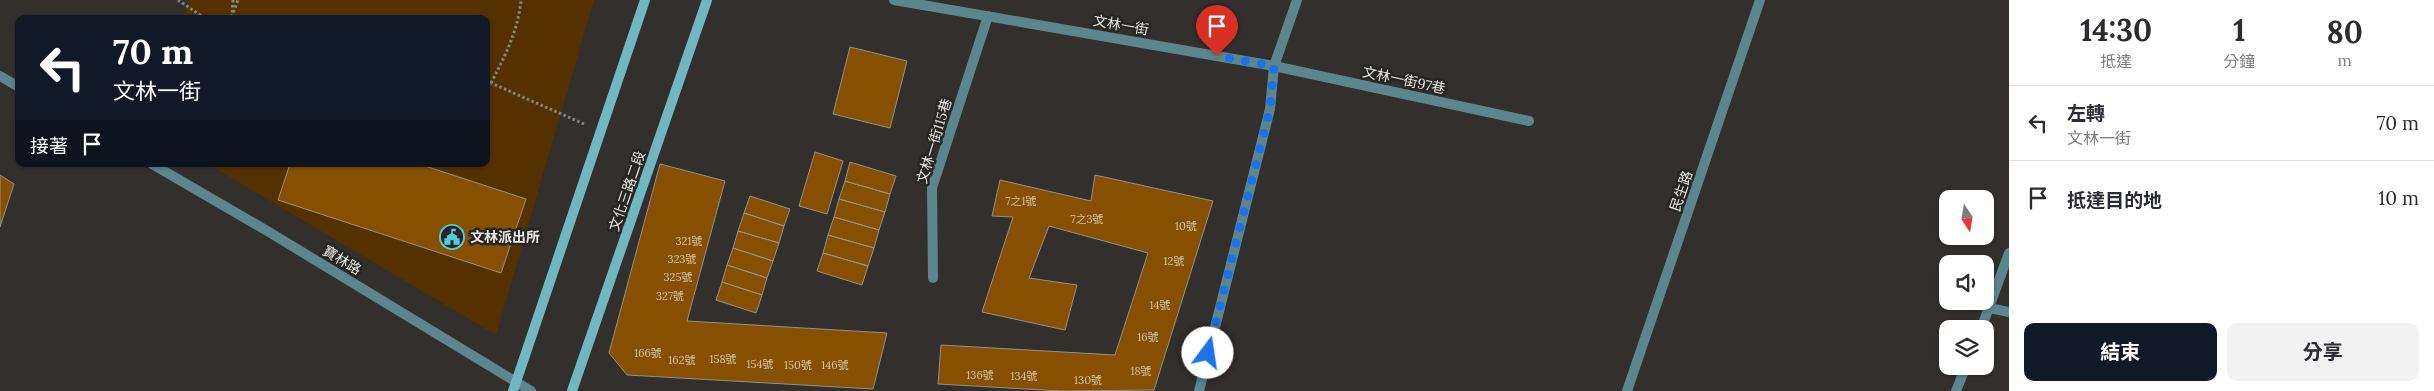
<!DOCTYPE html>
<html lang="zh-TW">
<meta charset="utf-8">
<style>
body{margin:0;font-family:Lora,"Noto Sans TC",serif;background:#f2f2f3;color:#2b2b33;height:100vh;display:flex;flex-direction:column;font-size:19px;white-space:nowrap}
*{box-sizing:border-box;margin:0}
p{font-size:16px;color:#7c7c81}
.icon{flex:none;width:28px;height:28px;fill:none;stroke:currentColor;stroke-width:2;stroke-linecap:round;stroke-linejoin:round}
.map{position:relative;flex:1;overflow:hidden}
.side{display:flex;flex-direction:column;background:#fff;width:425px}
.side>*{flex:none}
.banner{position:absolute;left:15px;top:15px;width:475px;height:152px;border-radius:10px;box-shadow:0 1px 4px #0004;background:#111827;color:#fff;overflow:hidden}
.needle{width:32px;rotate:168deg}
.controls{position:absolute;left:1939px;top:190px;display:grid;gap:10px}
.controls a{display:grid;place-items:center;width:55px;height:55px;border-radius:10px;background:#fff;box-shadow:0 1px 4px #0004;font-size:25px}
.pin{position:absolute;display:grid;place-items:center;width:42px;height:42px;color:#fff;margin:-51px -21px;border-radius:50% 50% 50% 0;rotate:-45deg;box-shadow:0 0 5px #0007}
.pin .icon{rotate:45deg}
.me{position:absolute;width:55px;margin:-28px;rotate:14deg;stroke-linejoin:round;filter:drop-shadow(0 0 4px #0008)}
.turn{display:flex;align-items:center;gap:18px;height:105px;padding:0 15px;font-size:22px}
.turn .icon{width:65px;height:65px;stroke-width:2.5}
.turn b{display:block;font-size:35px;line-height:42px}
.then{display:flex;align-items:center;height:48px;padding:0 15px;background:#0003;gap:10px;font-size:19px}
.eta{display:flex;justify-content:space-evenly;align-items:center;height:85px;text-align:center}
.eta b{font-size:30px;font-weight:700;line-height:35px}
.primary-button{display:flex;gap:10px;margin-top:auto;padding:10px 15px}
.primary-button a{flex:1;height:58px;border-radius:10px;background:#111827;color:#fff;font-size:20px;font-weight:700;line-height:58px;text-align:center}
.primary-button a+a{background:#f2f2f3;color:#2b2b33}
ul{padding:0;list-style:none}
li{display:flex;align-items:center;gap:15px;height:75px;padding:0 15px;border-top:1px solid #e1e1e2}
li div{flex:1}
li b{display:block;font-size:19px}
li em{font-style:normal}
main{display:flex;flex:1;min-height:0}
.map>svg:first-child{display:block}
.green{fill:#553100}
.building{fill:#865000;stroke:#95918e}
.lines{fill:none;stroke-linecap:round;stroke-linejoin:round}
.path{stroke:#878482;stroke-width:3;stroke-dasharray:2.5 2.5;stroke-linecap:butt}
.lane{stroke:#5b868d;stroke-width:10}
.street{stroke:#5b868d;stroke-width:10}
.secondary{stroke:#70b7c2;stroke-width:10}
.route{stroke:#1a73e8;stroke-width:9;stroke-dasharray:0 16.2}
.labels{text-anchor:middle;stroke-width:5;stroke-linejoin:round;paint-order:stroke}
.number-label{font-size:11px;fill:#d2c3ad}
.street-label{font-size:14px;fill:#ebe9e7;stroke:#282623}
.poi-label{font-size:14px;font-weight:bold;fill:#ebe9e7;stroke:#282623;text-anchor:start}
</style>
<main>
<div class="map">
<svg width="2009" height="391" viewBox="0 0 2009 391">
<rect width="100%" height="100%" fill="#322f2d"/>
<path class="green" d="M189,0H594L496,335L208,164H486V19H183Z"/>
<path class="building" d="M850,47L907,61L890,128L833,114Z
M815,152L843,161L827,214L799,206Z
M850,162L896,176L890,194L845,181Z
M290,164H419L526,199L501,273L278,200Z
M660,164L725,181L687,321L887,333L873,389L627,375L609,353Z
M0,175L14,184L0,227Z
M1095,175L1213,201L1154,390L1061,391L938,384L941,345L1115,355L1148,253L1049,226L1029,278L1077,285L1065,330L982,312L1013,217L992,216L1000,180L1091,201Z
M845,181L890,194L885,212L839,199Z
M750,196L790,209L784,226L744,213Z
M839,199L885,212L879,230L834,217Z
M744,213L784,226L779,243L738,231Z
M834,217L879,230L874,248L828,235Z
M738,231L779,243L773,261L733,248Z
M828,235L874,248L868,266L823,253Z
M733,248L773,261L767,278L727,265Z
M823,253L868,266L862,285L817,271Z
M727,265L767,278L762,295L722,282Z
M722,282L762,295L756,313L716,300Z"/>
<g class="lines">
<path class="path" d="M178,0L206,19
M233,0L232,16L238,0
M220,19L232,16L233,19
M491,83C505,56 518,31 521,0
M486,86L491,83L584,124"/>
<path class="lane" d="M1199,391L1270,109L1274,66"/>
<path class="street" d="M894,0L1274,66L1529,121
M1274,66L1297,0
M0,76L19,87
M152,164L269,232L531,391
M933,278L932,188L988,16
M1990,308L2009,312
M1981,329L2009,253
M1627,391L1760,0
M1956,391L1966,366"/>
<path class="secondary" d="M513,391L645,0
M572,391L707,0"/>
</g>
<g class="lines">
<path class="route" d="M1208,353L1270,109L1274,66L1217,56"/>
</g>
<defs>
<symbol id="civic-ring" viewBox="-11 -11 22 22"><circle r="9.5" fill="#282623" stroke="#54cadd" stroke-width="1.5"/><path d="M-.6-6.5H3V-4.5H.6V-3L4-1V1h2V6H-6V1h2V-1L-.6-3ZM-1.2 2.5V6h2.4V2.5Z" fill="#54cadd"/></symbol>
</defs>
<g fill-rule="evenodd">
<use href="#civic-ring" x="438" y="223" width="28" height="28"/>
</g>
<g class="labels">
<g class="number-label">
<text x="1021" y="205">7之1號</text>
<text x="1087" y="223">7之3號</text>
<text x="1186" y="230">10號</text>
<text x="689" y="245">321號</text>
<text x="682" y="263">323號</text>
<text x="1174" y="265">12號</text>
<text x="678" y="281">325號</text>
<text x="670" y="300">327號</text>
<text x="1160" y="309">14號</text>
<text x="1148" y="341">16號</text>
<text x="648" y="357">166號</text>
<text x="723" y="363">158號</text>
<text x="682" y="364">162號</text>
<text x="760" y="368">154號</text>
<text x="798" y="369">150號</text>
<text x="835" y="369">146號</text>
<text x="1141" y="375">18號</text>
<text x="980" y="379">136號</text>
<text x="1024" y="380">134號</text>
<text x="1088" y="384">130號</text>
</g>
<g class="street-label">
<text transform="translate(1121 25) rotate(10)" y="5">文林一街</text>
<text transform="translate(1404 80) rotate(12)" y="5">文林一街97巷</text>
<text transform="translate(934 141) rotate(-73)" y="5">文林一街115巷</text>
<text transform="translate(627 191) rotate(-71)" y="5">文化三路二段</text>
<text transform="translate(1681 191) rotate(-71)" y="5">民生路</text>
<text transform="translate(342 260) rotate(31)" y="5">寶林路</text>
</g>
<g class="poi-label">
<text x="470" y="242">文林派出所</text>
</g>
</g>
</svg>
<div class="controls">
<a><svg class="needle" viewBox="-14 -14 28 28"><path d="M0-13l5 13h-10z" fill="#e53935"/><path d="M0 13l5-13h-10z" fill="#7c7c81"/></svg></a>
<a><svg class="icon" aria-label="sound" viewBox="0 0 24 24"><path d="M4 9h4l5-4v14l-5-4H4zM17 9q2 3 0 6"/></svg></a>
<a><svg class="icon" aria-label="layers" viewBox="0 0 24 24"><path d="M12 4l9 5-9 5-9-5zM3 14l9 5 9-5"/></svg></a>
</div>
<div class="pin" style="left:1217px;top:56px;background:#d93025"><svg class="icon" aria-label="arrive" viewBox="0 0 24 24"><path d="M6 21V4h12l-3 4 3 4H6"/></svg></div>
<svg class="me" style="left:1208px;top:353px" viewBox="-20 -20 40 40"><circle r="19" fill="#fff"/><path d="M0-13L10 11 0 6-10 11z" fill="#1a73e8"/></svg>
<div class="banner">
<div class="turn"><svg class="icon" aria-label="left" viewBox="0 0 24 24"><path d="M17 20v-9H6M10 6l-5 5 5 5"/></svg><div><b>70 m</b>文林一街</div></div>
<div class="then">接著<svg class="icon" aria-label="arrive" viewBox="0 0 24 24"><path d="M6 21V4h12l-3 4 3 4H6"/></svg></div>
</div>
</div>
<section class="side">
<div class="eta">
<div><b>14:30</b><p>抵達</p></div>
<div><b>1</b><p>分鐘</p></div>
<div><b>80</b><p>m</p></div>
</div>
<ul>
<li><svg class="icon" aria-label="left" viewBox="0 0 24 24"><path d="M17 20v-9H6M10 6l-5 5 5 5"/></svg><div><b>左轉</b><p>文林一街</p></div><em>70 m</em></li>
<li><svg class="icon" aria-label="arrive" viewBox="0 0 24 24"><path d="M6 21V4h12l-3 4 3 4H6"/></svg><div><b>抵達目的地</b></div><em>10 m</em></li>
</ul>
<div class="primary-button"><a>結束</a><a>分享</a></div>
</section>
</main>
